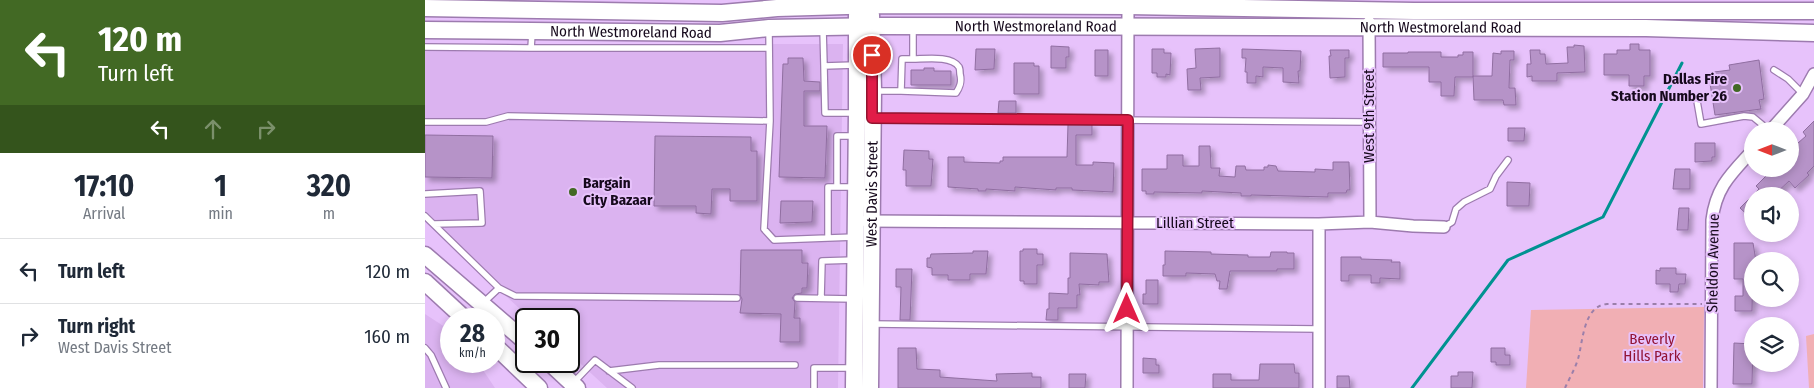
<!DOCTYPE html>
<style>
body{margin:0;font-family:"Fira Sans Condensed",sans-serif;background:#f6f6f7;color:#1f2937;height:100vh;display:flex;flex-direction:column;font-size:19px;white-space:nowrap}
*{box-sizing:border-box;margin:0}
p{font-size:16px;color:#747a83}
.icon{flex:none;width:28px;height:28px;fill:none;stroke:currentColor;stroke-width:2;stroke-linecap:round;stroke-linejoin:round}
.map{position:relative;flex:1;overflow:hidden}
.panel{display:flex;flex-direction:column;background:#fff;width:425px}
.panel>*{flex:none}
.banner{background:#426924;color:#fff;overflow:hidden}
.needle{width:32px;rotate:270deg}
.controls{position:absolute;left:1319px;top:122px;display:grid;gap:10px}
.controls a{display:grid;place-items:center;width:55px;height:55px;border-radius:50%;background:#fff;box-shadow:0 2px 8px #0003;font-size:25px}
.speed{position:absolute;left:15px;top:308px;display:flex;gap:10px;font-size:25px;font-weight:700;text-align:center}
.speed>*{display:grid;place-content:center;width:65px;height:65px;border-radius:50%;background:#fff;box-shadow:0 2px 8px #0003;line-height:1}
.speed small{font-size:12px;font-weight:400}
.speed .limit{border:2px solid #111;border-radius:8px;background:#fff;color:#111}
.pin{position:absolute;display:grid;place-items:center;width:42px;height:42px;color:#fff;margin:-21px;border:2px solid #fff;border-radius:50%;box-shadow:0 1px 5px #0007}
.me{position:absolute;width:55px;margin:-28px;rotate:0deg;stroke-linejoin:round;filter:drop-shadow(0 0 4px #0008)}
.turn{display:flex;align-items:center;gap:18px;height:105px;padding:0 15px;font-size:22px}
.turn .icon{width:65px;height:65px;stroke-width:2.5}
.turn b{display:block;font-size:35px;line-height:42px}
.lanes{display:flex;align-items:center;height:48px;padding:0 15px;background:#0003;justify-content:center;gap:25px;direction:ltr}
.lanes .off{opacity:.35}
.eta{display:flex;justify-content:space-evenly;align-items:center;height:85px;text-align:center}
.eta b{font-size:30px;font-weight:700;line-height:35px}
ul{padding:0;list-style:none}
li{display:flex;align-items:center;gap:15px;height:65px;padding:0 15px;border-top:1px solid #e0e1e3}
li div{flex:1}
li b{display:block;font-size:19px}
li em{font-style:normal}
main{display:flex;flex:1;min-height:0}
.map>svg:first-child{display:block}
.built{fill:#dbb3f0}
.green{fill:#f1afb4}
.lines{fill:none;stroke-linecap:round;stroke-linejoin:round}
.stream{stroke:#009291;stroke-width:3}
.building{fill:#b693c8;stroke:#906ea1;filter:url(#shadow)}
.service-casing{stroke:#9d7baf;stroke-width:8}
.minor-casing{stroke:#9d7baf;stroke-width:14}
.secondary-casing{stroke:#9d7baf;stroke-width:19}
.path{stroke:#9b7faa;stroke-width:2;stroke-dasharray:4 4;stroke-linecap:butt}
.service{stroke:#fff;stroke-width:5.5}
.minor{stroke:#fff;stroke-width:11}
.secondary{stroke:#fff;stroke-width:16}
.route-casing{stroke:#92132f;stroke-width:12}
.route{stroke:#e11d48;stroke-width:9}
.poi-dot{fill:#426924;stroke:#e7c2fb;stroke-width:2}
.labels{text-anchor:middle;stroke-width:4;stroke-linejoin:round;paint-order:stroke}
.street-label{font-size:15px;fill:#16091c;stroke:#e7c2fb}
.poi-label{font-size:15px;font-weight:bold;fill:#16091c;stroke:#e7c2fb;text-anchor:end}
.park-label{font-size:15px;fill:#921435;stroke:#e7c2fb}
</style>
<main>
<section class="panel">
<div class="banner">
<div class="turn"><svg class="icon" aria-label="left" viewBox="0 0 24 24"><path d="M17 20v-9H6M10 6l-5 5 5 5"/></svg><div><b>120 m</b>Turn left</div></div>
<div class="lanes"><svg class="icon" aria-label="left" viewBox="0 0 24 24"><path d="M17 20v-9H6M10 6l-5 5 5 5"/></svg><svg class="icon off" aria-label="ahead" viewBox="0 0 24 24"><path d="M12 20V5M6 11l6-6 6 6"/></svg><svg class="icon off" aria-label="right" viewBox="0 0 24 24"><path d="M7 20v-9h11M14 6l5 5-5 5"/></svg></div>
</div>
<div class="eta">
<div><b>17:10</b><p>Arrival</p></div>
<div><b>1</b><p>min</p></div>
<div><b>320</b><p>m</p></div>
</div>
<ul>
<li><svg class="icon" aria-label="left" viewBox="0 0 24 24"><path d="M17 20v-9H6M10 6l-5 5 5 5"/></svg><div><b>Turn left</b></div><em>120 m</em></li>
<li><svg class="icon" aria-label="right" viewBox="0 0 24 24"><path d="M7 20v-9h11M14 6l5 5-5 5"/></svg><div><b>Turn right</b><p>West Davis Street</p></div><em>160 m</em></li>
</ul>
</section>
<div class="map">
<svg width="1389" height="388" viewBox="0 0 1389 388">
<defs>
<filter id="shadow"><feDropShadow dx="4" dy="4" stdDeviation="2.5" flood-color="#0004"/></filter>
</defs>
<rect width="100%" height="100%" fill="#e7c2fb"/>
<path class="built" d="M0,44H418L413,388H182L144,353V319H106L0,222Z
M0,314L26,331V361H52L70,388H0Z"/>
<path class="green" d="M1279,307L1278,388H1101L1106,310Z
M1389,334V388H1384L1381,336Z"/>
<g class="lines">
<path class="stream" d="M987,388L1083,260L1178,217L1257,63"/>
</g>
<path class="building" d="M1205,44H1214V50H1225V76H1219V86H1204V75H1179V54H1192V50H1205Z
M1149,45L1159,46L1160,72L1132,73V81H1107V76L1102,77V64H1106L1105,50H1115V54H1120L1121,64L1143,63L1142,47H1149Z
M626,46L644,47V57H641V68H626Z
M795,48V77L775,78L776,90H763L762,69L771,68L770,49Z
M551,49H570L569,69L550,70Z
M727,49H739V53H746L745,75L741,74V77H732V73H727Z
M817,49L876,51L875,71H873L874,83L858,82V68L838,67V77L831,76V83H822V72H820L821,58H817Z
M670,50H683V76H670Z
M905,50H924V58H920V77L905,78L904,56H906Z
M1076,51H1089V60H1085L1084,88H1090L1091,105H1079L1078,100H1049L1048,76H1067L1068,53L1076,54Z
M983,52H1016V57H1033V55H1038V52H1048V77H1030L1029,96H1016V82H1004V67H958V53H983Z
M363,58H378L379,81L395,82V91H379V126H402L400,178L354,177L358,64H363Z
M1334,60L1339,99L1334,100L1336,109L1290,115L1284,77L1290,76L1289,72L1305,70L1304,65Z
M589,63H609V66H614V94H589Z
M499,68H509V71H526V85H486V70H499Z
M574,101H591V113H573Z
M1389,121V166L1382,173L1384,175L1370,188L1364,181L1348,196H1328V220L1315,208L1334,189L1331,186L1348,169H1365V160L1369,157L1365,150L1381,136L1378,132Z
M643,124H667V135H651V165H668V162L689,163L688,192L647,190V188H631V190L590,187V191L561,189V191H553V189L523,187V157H539V162L575,163V161H578V157H642Z
M1083,128H1100L1099,141H1083Z
M0,135L68,136L67,178L0,177Z
M230,136L326,137V151H332V201H305V189H287L286,214L271,213V206H229Z
M1270,143H1290V157H1287V161L1270,162Z
M774,146H785L786,168H795L794,176L810,177L811,166H820L821,170H839V167H843V165L851,166L853,171L890,172V169L908,170V162H924L925,190H922L921,193H903V197L826,195V196H816V193L777,191V193L729,192V194H721V191H717V169H742V155H758V166H774Z
M479,150L504,151V159H508L506,186H481V170H478Z
M1250,169H1265V189H1248Z
M1082,182L1105,183L1104,206H1082Z
M356,201H388L387,222L355,223Z
M1254,208H1264L1263,230H1252Z
M1309,243H1328L1331,261H1328L1327,311H1310V296H1318V279H1309Z
M598,249H612V254H618V265H612V284H599V281H595V251H598Z
M316,250H377V263H383L382,288H377V293L370,294L367,298L370,302L369,318H375V342H355L356,314L315,313L317,299L315,295Z
M548,251H563L561,274H545V280H523V275H507V268L502,267V258H505L506,254L548,253Z
M740,251L786,252V254L823,255V257H845L846,252H862V253H869V269H852V271H805L802,289H794L795,281H792L790,274L761,273V276H738V265H740Z
M645,253L682,254L684,282H674V285L654,284L655,295H652V308H633V320H621L622,309H624V293L643,294V278H645Z
M916,257H936V259L967,260L966,262H975V279L955,278V283H946V275H924V281H916Z
M1235,268H1251V274H1261L1260,284H1254L1253,292H1245V284H1231V270L1235,271Z
M471,269H487L485,320H475L476,287H471Z
M721,280H733V304H718V294H721Z
M1309,343L1328,344L1327,384H1308Z
M473,348H491L492,369L515,370V377L572,381L571,374L607,373V377H616V388H473Z
M1066,348H1080V355H1085V365H1071V362H1066Z
M718,358L731,359V365H734V373H718Z
M835,364H869L870,373H874V388H788V374H806V380H834Z
M1033,372H1048L1047,388H1026V376H1033Z
M644,374H661L660,388H644Z
M912,376H924L925,388H912Z"/>
<g class="lines">
<defs>
<path id="service" d="M398,29L399,66L430,65
M344,31L345,121
M0,47L106,48L107,33
M106,48H344
M399,66L400,113H430
M1349,70L1363,79L1378,94
M450,91H476L477,59H488V27
M476,91L531,93C535,87 537,82 535,74C535,72 535,69 534,67C527,55 499,59 488,59
M1272,101L1276,124L1319,116L1328,117L1345,131
M449,118L943,122
M0,122H61L83,116L345,121L339,229L349,240L403,238V187H429
M412,187V136H430
M0,194L55,191L57,223L9,224
M0,216L74,288L58,303
M1019,227L1027,222L1031,209L1039,202L1065,189L1071,176L1083,160
M403,238L430,237
M74,288L90,296L312,298
M372,298L429,299
M396,298L397,261L430,260
M448,324L893,329
M0,348L6,355L21,388
M184,371L234,365H370
M149,382L170,360L207,388
M389,388V368H427"/>
<path id="minor" d="M944,22L945,222
M1345,131L1378,94L1389,74
M441,221L894,224L945,222L988,226L1019,227
M702,388L703,0
M894,388V224
M1286,388L1287,220C1291,187 1306,174 1328,150"/>
<g id="secondary">
<path d="M0,8L297,13L352,8L457,5L703,6L989,11H1389"/>
<path id="s1" d="M0,30L295,33L344,28L457,26L1221,28L1389,33"/>
<path d="M0,255L101,342"/>
<path d="M0,282L40,319"/>
<path d="M69,345L114,388"/>
<path d="M123,361L152,388"/>
<path d="M429,388L432,113V15"/>
<path id="s2" d="M445,388L448,90L446,15"/>
</g>
</defs>
<use href="#service" class="service-casing"/>
<use href="#minor" class="minor-casing"/>
<use href="#secondary" class="secondary-casing"/>
<path class="path" d="M1140,388C1144,379 1150,369 1153,359C1158,342 1158,306 1182,304H1277"/>
<use href="#service" class="service"/>
<use href="#minor" class="minor"/>
<use href="#secondary" class="secondary"/>
</g>
<g class="lines">
<defs>
<path id="route" d="M447,55V118L703,120L702,309"/>
</defs>
<use href="#route" class="route-casing"/>
<use href="#route" class="route"/>
</g>
<g class="poi-dot">
<circle cx="1312" cy="88" r="5"/>
<circle cx="148" cy="192" r="5"/>
</g>
<g class="labels">
<g class="street-label">
<text dy="5" stroke="none"><textPath href="#s1" startOffset="611">North Westmoreland Road</textPath></text>
<text dy="5" stroke="none"><textPath href="#s1" startOffset="1016">North Westmoreland Road</textPath></text>
<text dy="5" stroke="none"><textPath href="#s1" startOffset="206">North Westmoreland Road</textPath></text>
<text transform="translate(944 116) rotate(-90)" y="5">West 9th Street</text>
<text dy="5" stroke="none"><textPath href="#s2" startOffset="194">West Davis Street</textPath></text>
<text x="770" y="228">Lillian Street</text>
<text transform="translate(1288 263) rotate(-89)" y="5">Sheldon Avenue</text>
</g>
<g class="poi-label">
<text x="1302" y="84">Dallas Fire<tspan x="1302" dy="17">Station Number 26</tspan></text>
<text x="158" y="188" text-anchor="start">Bargain<tspan x="158" dy="17">City Bazaar</tspan></text>
</g>
<g class="park-label">
<text x="1227" y="344">Beverly<tspan x="1227" dy="17">Hills Park</tspan></text>
</g>
</g>
</svg>
<div class="controls">
<a><svg class="needle" viewBox="-14 -14 28 28"><path d="M0-13l5 13h-10z" fill="#e53935"/><path d="M0 13l5-13h-10z" fill="#747a83"/></svg></a>
<a><svg class="icon" aria-label="sound" viewBox="0 0 24 24"><path d="M4 9h4l5-4v14l-5-4H4zM17 9q2 3 0 6"/></svg></a>
<a><svg class="icon" aria-label="search" viewBox="0 0 24 24"><circle cx="10" cy="10" r="6"/><path d="M15 15l6 6"/></svg></a>
<a><svg class="icon" aria-label="layers" viewBox="0 0 24 24"><path d="M12 4l9 5-9 5-9-5zM3 14l9 5 9-5"/></svg></a>
</div>
<div class="speed"><div>28<small>km/h</small></div><div class="limit">30</div></div>
<div class="pin" style="left:447px;top:55px;background:#d93025"><svg class="icon" aria-label="arrive" viewBox="0 0 24 24"><path d="M6 21V4h12l-3 4 3 4H6"/></svg></div>
<svg class="me" style="left:702px;top:309px" viewBox="-20 -20 40 40"><path d="M0-17L14 15 0 8-14 15z" fill="#e11d48" stroke="#fff" stroke-width="4"/></svg>
</div>
</main>
